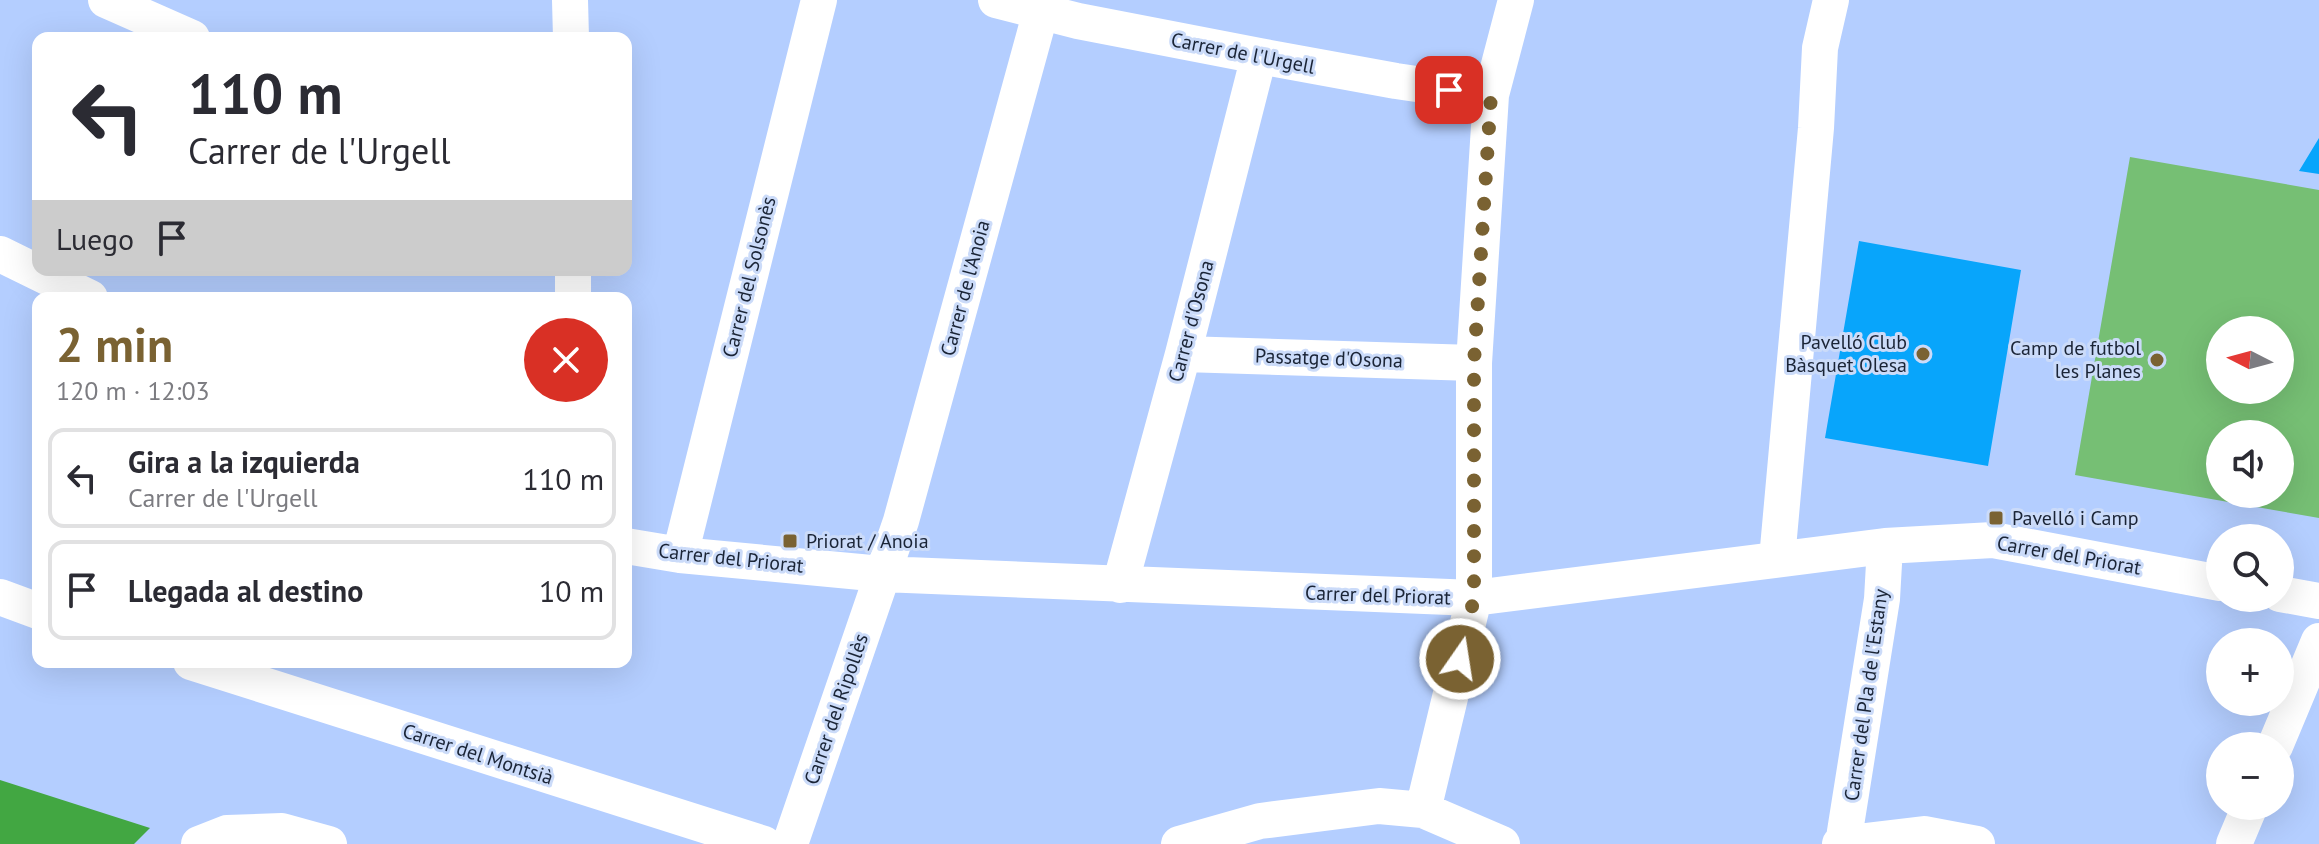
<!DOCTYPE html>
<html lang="es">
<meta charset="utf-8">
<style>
body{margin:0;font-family:"PT Sans",sans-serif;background:#f2f2f3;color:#2b2b33;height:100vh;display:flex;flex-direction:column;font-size:30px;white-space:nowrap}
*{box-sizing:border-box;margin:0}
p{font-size:26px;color:#7c7c81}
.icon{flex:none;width:44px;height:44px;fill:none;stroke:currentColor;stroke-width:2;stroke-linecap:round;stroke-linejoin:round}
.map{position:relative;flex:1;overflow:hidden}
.sheet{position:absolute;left:32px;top:292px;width:600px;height:376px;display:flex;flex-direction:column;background:#fff;border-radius:16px;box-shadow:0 8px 32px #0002}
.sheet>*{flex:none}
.hud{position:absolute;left:32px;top:32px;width:600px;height:244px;border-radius:16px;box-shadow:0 8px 32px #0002;background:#fff;color:#2b2b33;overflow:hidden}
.needle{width:52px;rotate:276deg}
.buttons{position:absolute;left:2206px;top:316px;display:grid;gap:16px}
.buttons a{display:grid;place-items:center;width:88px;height:88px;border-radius:50%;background:#fff;box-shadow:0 8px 32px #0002;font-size:40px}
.pin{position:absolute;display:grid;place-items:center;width:68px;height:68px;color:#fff;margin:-34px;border-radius:16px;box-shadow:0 4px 12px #0006}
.me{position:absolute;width:88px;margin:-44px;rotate:13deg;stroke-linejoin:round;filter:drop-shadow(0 0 6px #0008)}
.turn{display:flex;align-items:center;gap:28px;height:168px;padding:0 24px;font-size:36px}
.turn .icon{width:104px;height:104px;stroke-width:2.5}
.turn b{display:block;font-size:56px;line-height:68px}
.then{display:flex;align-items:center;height:76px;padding:0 24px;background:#0003;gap:16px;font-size:30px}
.round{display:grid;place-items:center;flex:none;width:84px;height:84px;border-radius:42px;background:#f2f2f3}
.summary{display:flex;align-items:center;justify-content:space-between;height:136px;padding:0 24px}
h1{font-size:48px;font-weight:700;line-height:60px;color:#7a6232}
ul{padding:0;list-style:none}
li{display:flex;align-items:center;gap:24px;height:100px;margin:0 16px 12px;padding:0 8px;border:4px solid #e1e1e2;border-radius:16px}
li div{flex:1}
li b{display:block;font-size:30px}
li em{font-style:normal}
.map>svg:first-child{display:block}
.green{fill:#76bf74;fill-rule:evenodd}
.forest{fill:#42a742}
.building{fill:#08a5fb}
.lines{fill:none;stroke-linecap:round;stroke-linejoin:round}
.minor{stroke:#fff;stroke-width:36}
.route{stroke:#7a6232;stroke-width:14;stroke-dasharray:0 25.2}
.poi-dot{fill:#7a6232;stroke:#cbdbf9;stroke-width:3}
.labels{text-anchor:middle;stroke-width:6;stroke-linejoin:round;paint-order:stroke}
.street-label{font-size:20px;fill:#1a2436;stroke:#cbdbf9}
.poi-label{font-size:20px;fill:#1a2436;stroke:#cbdbf9;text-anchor:end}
</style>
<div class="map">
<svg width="2319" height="844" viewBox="0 0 2319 844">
<rect width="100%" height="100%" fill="#b4ceff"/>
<path class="green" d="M2130,157L2319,190V518L2075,475ZM2220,330H2280V390H2220ZM2220,434H2280V494H2220Z"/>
<path class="forest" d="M0,780L150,828L134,844H0Z"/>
<path class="building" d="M2319,138V174L2299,171Z
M1859,241L2021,270L1988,466L1825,438Z"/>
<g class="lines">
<path class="minor" d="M106,0L192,38
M570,0L571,38
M996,0L1078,21L1259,56L1396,81L1491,95
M0,254L90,298
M573,270V298
M1183,354L1474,363
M626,546L680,555L882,574L1474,598L1885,546L1993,540L2220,583
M680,555L819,0
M1777,559L1816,128L1820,48L1831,0
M1120,585L1183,354L1259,56
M2280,594L2319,601
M0,597L38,611
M191,662L764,844
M2275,746L2319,641
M1423,810L1474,598V363L1491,95L1516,0
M199,844L227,833L282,831L329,844
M790,844L901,521L1044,0
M1179,844L1260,821L1379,806L1423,810L1502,844
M1840,844L1924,834L1977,844
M1843,844L1882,599L1885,546
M2234,844L2250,806"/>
</g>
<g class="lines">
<path class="route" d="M1449,90L1491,95L1474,363V598L1460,659"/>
</g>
<g class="poi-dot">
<circle cx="1923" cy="354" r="8"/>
<circle cx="2157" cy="360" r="8"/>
<rect x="1988" y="510" width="16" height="16" rx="4"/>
<rect x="782" y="533" width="16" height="16" rx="4"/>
</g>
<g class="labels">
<g class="street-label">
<text transform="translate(1243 53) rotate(11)" y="7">Carrer de l'Urgell</text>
<text transform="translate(749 277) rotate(-76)" y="7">Carrer del Solsonès</text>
<text transform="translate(965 288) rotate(-75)" y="7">Carrer de l'Anoia</text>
<text transform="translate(1191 321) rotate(-75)" y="7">Carrer d'Osona</text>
<text transform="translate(1329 358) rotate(2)" y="7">Passatge d'Osona</text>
<text transform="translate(2069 555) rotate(10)" y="7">Carrer del Priorat</text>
<text transform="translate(731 558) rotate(6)" y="7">Carrer del Priorat</text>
<text transform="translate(1378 595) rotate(2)" y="7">Carrer del Priorat</text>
<text transform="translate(1866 695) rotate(-82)" y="7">Carrer del Pla de l'Estany</text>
<text transform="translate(836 709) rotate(-71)" y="7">Carrer del Ripollès</text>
<text transform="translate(478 754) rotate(18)" y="7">Carrer del Montsià</text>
</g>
<g class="poi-label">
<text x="1907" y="349">Pavelló Club<tspan x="1907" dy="23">Bàsquet Olesa</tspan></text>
<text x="2141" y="355">Camp de futbol<tspan x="2141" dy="23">les Planes</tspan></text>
<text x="2012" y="525" text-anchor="start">Pavelló i Camp</text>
<text x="806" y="548" text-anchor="start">Priorat / Anoia</text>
</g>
</g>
</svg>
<div class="buttons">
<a><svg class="needle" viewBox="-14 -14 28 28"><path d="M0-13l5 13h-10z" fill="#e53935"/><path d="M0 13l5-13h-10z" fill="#7c7c81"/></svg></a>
<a><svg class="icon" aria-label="sound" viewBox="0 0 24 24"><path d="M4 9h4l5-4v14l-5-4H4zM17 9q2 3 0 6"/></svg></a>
<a><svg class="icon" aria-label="search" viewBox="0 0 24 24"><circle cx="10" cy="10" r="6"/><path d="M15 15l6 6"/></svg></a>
<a>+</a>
<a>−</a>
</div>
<div class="pin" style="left:1449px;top:90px;background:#d93025"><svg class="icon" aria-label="arrive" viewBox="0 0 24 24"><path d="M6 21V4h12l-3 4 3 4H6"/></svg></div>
<svg class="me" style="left:1460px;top:659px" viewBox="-20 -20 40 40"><circle r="17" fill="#7a6232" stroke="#fff" stroke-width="3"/><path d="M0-11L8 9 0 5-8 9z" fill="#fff"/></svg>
<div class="hud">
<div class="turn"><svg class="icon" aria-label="left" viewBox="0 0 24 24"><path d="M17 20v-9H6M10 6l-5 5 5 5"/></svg><div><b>110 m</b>Carrer de l'Urgell</div></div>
<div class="then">Luego<svg class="icon" aria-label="arrive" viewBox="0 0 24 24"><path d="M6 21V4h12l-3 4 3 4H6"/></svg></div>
</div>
<section class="sheet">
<div class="summary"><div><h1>2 min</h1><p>120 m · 12:03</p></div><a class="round" style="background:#d93025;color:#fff"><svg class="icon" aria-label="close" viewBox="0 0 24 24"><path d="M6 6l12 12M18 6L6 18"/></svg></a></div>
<ul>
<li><svg class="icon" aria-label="left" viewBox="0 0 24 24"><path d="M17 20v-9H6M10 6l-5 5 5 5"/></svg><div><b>Gira a la izquierda</b><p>Carrer de l'Urgell</p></div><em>110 m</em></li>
<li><svg class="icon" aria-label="arrive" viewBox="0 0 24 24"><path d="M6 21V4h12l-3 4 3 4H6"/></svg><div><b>Llegada al destino</b></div><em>10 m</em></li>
</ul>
</section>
</div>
